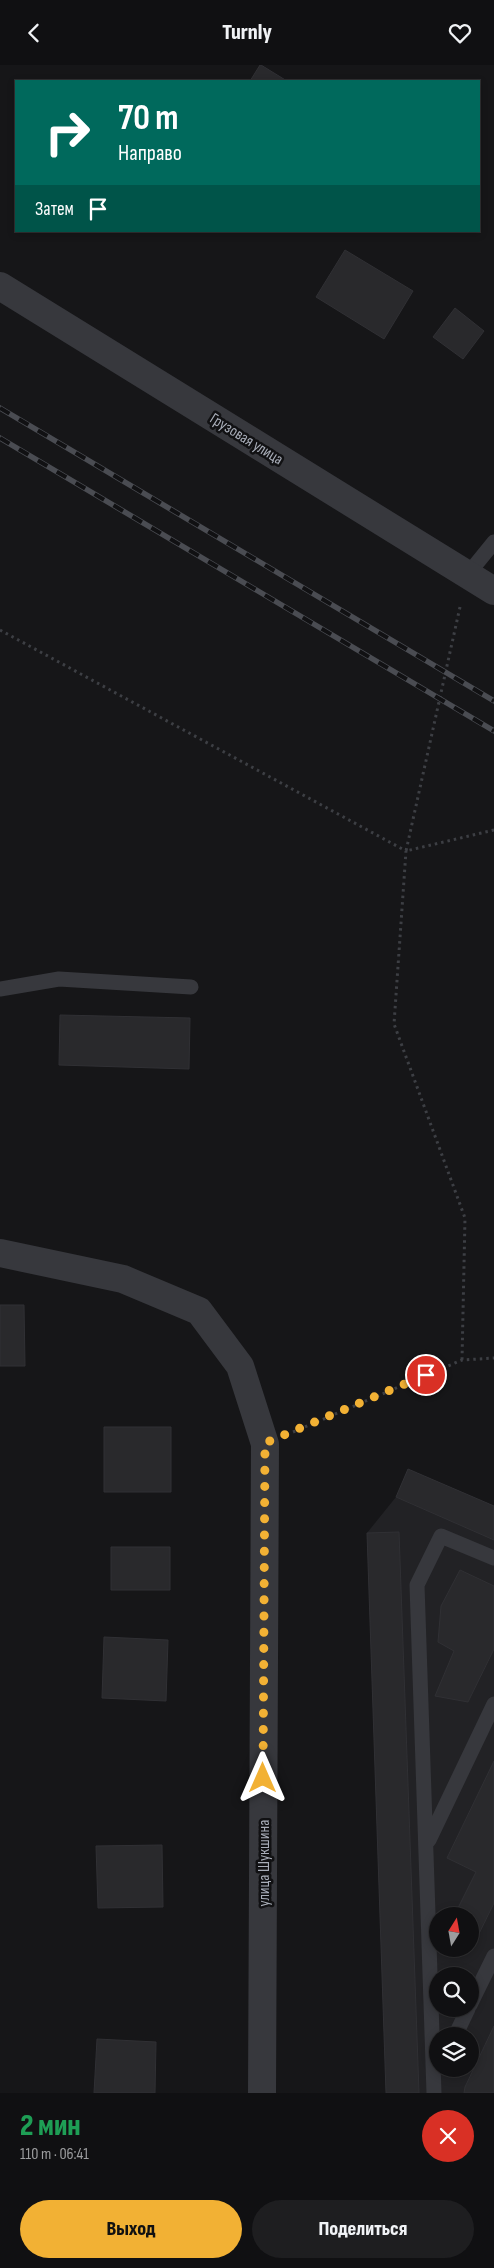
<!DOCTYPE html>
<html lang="ru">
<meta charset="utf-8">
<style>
body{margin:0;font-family:"Sofia Sans Condensed",sans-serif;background:#1e1e20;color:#f1f3f6;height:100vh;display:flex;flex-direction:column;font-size:19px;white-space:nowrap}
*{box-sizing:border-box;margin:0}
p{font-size:16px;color:#9c9d9f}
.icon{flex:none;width:28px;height:28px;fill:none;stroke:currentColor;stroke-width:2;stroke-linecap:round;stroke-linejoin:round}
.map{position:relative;height:2028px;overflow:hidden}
.sheet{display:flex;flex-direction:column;background:#101012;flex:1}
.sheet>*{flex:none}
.guide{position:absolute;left:15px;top:15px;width:465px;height:152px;border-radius:0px;box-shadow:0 2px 8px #0003,0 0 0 1px #303032;background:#00695c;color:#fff;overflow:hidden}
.needle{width:32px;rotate:11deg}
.tools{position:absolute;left:429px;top:1842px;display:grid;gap:10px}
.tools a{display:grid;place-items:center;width:50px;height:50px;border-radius:50%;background:#101012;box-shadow:0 2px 8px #0003,0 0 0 1px #303032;font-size:25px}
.pin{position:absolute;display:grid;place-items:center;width:42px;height:42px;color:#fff;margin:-21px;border:2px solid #fff;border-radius:50%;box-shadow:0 1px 5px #0007}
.me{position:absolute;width:55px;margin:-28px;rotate:0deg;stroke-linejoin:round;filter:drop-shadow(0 0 4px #0008)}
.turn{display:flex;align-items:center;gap:18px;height:105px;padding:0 20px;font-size:22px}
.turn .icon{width:65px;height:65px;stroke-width:2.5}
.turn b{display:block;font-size:35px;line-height:42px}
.then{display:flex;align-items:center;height:48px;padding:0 20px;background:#0003;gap:10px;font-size:19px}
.round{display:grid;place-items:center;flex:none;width:52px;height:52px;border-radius:26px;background:#1e1e20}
.overview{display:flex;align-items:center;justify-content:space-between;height:85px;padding:0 20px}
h1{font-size:30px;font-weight:800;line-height:38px;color:#1e9e55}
.button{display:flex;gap:10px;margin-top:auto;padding:10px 20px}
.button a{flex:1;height:58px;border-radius:30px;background:#f2b134;color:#111;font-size:20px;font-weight:800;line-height:58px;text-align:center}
.button a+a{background:#1e1e20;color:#f1f3f6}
header{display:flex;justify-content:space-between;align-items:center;height:65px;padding:0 20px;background:#101012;font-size:22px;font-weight:800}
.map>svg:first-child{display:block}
.built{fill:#222225;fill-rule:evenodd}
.building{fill:#29292c;stroke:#303034}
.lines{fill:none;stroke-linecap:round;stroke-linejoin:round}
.path{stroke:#3d3f44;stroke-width:3;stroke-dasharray:2.5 4;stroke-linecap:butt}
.service{stroke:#37383d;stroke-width:15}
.minor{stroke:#37383d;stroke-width:28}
.rail-casing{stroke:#4a4c52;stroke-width:5.5}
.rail{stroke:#111113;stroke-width:4;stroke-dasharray:11;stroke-linecap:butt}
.route{stroke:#f2b134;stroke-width:9;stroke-dasharray:0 16.2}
.labels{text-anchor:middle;stroke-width:5;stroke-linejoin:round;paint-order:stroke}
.street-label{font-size:16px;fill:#a8adb8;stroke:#111113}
</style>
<header><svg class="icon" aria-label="back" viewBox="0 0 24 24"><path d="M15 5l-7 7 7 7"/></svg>Turnly<svg class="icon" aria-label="heart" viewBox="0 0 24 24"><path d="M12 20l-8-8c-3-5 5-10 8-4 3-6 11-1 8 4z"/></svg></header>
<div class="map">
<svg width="494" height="2028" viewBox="0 0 494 2028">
<rect width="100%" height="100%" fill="#161618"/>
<path class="built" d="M408,1404L494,1441V2028H386L367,1468L396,1432ZM438,1851H470V1884H438ZM438,1911H470V1944H438ZM438,1971H470V2004H438Z"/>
<path class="building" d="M260,0H261L287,16H250Z
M345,185L413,226L384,274L316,232Z
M455,243L484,266L463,294L433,272Z
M60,950L190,953L189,1004L59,1000Z
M0,1240H24L25,1301H0Z
M104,1362H171V1427H104Z
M408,1404L494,1441V1475L396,1432Z
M399,1467L419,2028H386L367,1468Z
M111,1482H170V1525H111Z
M460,1505L494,1521V1584L468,1637L435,1631L454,1586L438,1577L441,1541Z
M104,1572L168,1575L166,1636L102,1633Z
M494,1696V1838L470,1887L464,1884H470V1851H454L476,1807L447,1793Z
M162,1780L163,1842L98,1843L96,1781Z
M494,1961V2028H464L465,2022Z
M97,1974L156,1977L155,2028H94Z"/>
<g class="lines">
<path class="path" d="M460,542L406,786L494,765
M0,565L406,786L394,959L465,1153L462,1295
M293,1367L462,1295L494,1293"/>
<path class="service" d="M468,509L494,477
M0,924L59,914L191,922
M429,1775L494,1639
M470,1940L494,1891
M455,1971L468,1944
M434,2028L417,1520L441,1471L494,1493"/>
<path class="minor" d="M0,221L494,526
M0,1188L123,1214L199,1246L240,1301L265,1379L262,2028"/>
<defs>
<path id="rail" d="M0,343L494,636
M0,373L494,666"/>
</defs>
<use href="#rail" class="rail-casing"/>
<use href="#rail" class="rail"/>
</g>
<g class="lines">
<path class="route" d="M263,1713L265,1378L426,1310"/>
</g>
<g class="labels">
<g class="street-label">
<text transform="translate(247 373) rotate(32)" y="6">Грузовая улица</text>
<text transform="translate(263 1798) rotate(-90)" y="6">улица Шукшина</text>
</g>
</g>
</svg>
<div class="tools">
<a><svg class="needle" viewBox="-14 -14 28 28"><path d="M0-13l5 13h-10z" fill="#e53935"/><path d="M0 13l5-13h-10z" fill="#9c9d9f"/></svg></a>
<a><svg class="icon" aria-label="search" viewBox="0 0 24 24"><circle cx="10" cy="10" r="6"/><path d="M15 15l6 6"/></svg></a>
<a><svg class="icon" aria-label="layers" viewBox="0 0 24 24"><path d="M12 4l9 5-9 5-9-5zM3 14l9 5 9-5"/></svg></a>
</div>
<div class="pin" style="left:426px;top:1310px;background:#d93025"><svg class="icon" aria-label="arrive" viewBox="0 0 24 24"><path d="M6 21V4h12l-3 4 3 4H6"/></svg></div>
<svg class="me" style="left:263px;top:1713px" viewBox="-20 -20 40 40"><path d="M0-17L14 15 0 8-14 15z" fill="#f2b134" stroke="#fff" stroke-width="4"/></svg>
<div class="guide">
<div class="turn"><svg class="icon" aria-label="right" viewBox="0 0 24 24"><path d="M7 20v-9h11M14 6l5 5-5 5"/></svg><div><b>70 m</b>Направо</div></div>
<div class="then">Затем<svg class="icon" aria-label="arrive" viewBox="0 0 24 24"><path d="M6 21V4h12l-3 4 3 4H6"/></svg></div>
</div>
</div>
<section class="sheet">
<div class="overview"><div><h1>2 мин</h1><p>110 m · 06:41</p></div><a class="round" style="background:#d93025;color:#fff"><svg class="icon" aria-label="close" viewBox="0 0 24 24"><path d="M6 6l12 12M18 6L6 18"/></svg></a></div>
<div class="button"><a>Выход</a><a>Поделиться</a></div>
</section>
